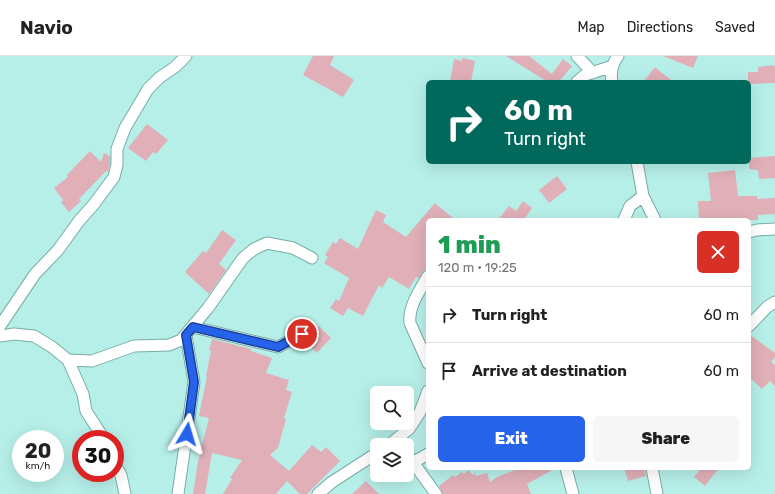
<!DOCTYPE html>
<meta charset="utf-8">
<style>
body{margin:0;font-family:Rubik,sans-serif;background:#f6f6f6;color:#222;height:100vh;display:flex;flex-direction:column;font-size:15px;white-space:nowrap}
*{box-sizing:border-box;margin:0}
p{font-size:13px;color:#767676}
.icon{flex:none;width:22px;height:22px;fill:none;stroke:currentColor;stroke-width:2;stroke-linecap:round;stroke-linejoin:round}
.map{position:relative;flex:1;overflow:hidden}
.side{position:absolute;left:426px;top:162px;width:325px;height:252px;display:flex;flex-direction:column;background:#fff;border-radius:6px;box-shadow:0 4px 16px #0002}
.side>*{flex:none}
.top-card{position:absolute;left:426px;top:24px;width:325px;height:84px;border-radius:6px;box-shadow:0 4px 16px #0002;background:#00695c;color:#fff;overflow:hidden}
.fabs{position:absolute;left:370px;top:330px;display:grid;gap:8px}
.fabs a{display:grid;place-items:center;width:44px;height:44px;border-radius:6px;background:#fff;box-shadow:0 4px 16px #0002;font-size:20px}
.speed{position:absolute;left:12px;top:374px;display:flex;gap:8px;font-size:20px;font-weight:700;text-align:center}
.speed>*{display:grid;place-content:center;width:52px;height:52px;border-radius:50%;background:#fff;box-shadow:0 4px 16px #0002;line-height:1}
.speed small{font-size:10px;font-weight:400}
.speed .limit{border:6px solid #d22;background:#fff;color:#111}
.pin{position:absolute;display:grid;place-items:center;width:34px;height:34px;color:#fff;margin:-17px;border:2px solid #fff;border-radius:50%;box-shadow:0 1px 4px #0007}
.me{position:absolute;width:44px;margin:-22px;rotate:7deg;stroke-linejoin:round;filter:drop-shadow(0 0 3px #0008)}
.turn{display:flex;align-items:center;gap:14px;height:84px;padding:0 12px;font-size:18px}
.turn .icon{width:52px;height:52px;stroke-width:2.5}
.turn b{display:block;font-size:28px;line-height:34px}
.round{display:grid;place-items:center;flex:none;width:42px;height:42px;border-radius:6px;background:#f6f6f6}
.headline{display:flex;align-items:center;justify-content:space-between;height:68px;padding:0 12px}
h1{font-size:24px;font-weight:800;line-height:30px;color:#1e9e55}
.button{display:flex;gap:8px;margin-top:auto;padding:8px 12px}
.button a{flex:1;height:46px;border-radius:6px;background:#2563eb;color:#fff;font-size:16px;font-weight:800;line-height:46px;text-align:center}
.button a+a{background:#f6f6f6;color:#222}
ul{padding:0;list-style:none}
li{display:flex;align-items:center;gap:12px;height:56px;padding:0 12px;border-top:1px solid #e0e0e0}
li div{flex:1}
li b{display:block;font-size:15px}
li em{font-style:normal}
header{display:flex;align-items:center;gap:24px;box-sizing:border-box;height:56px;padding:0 20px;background:#fff;border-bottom:1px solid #e0e0e0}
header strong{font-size:19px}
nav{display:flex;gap:22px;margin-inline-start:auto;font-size:14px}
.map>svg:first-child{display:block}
.building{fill:#e0afb7}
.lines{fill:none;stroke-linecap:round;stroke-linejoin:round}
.street-casing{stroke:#76ada7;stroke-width:13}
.street{stroke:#fff;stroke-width:11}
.route-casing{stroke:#184099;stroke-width:10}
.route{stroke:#2563eb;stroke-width:7}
</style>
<header>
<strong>Navio</strong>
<nav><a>Map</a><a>Directions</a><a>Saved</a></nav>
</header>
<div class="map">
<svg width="775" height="438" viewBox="0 0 775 438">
<rect width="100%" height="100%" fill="#b6efe8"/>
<path class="building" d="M313,0H334L330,9L354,24L343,41L303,19Z
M506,0H529L552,18L563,3L572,10L560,24L562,26H545L546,25Z
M663,0H698L693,12Z
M462,2L475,5L471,26H450L454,3L462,5Z
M774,9V11L775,10V27L749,28V26H748V16H758V11Z
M655,11L662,17L674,26H643Z
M147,68L168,84L156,98L153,96L146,105L128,92Z
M90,95L101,106L104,97L110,100V108L108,116L106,115L79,143L81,145L69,156L61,146L63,144L54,132L68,121L67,119Z
M775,100V122L759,123L758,114L749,113V102Z
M735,114L738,140H757V143L775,142V158L758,159V164H699L698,145H711L708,117Z
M557,120L567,133L549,147L539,134Z
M523,145L532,152L525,162L527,164H498L509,150L516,155Z
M435,147L455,164H428V213L424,214L419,222L416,221L409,233L389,221L382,232L379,229L363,260L348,252L343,260L330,252L336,243L339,245L349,222L324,207L328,201L325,199L333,186L336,188L340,182L358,193L376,154L386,159L383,166L406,181Z
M222,174L236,184L219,208L226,214L209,238L185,216L203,195L206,197Z
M319,270L331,282L317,297L304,285Z
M749,278L775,297V301L771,306L775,309V330L770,325L762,333L749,321Z
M212,283L251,293V295L272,302L266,317L289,324L286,334L292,336L284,362L286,363L278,392L270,399L289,415L312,389L321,396L326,391L340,405L307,438H300L287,425L276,438H223L232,423L230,422L242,404L212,397L205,438H193L198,405L209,362L199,360L207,320H206L211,295L209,294Z
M520,412H556L527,428L531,438H443L439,430L453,419L455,421L462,416L464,418L469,414L472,419L475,417L476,420L487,417L490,426L497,421Z
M624,412H645L646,420L628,425Z
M701,412H719L705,430L694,421Z
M366,425L379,438H352Z"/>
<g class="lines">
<defs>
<path id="street" d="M577,0L593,17
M577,26L585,19L613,10
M612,26C610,16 612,8 618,0
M637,106L643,140L655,164
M624,164L630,150L643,140
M749,176L757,174L775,173
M428,220C420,234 408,251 410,267L428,307
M0,270L35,218L58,194L79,165L94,148L114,121L117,109V93L125,72L148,33L159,22L175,11L186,0
M749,270L767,251L775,246
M193,271L278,291L302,278
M0,280L14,278L34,280L52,291L68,304L83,338L86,355L104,383
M68,304L92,305L134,290L169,289L181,284L208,252L243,202L254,193L267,187L293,192L312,202
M389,389L409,373L420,356L428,335
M407,398L436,438
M414,406L428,398
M115,409L121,419L125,438
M566,412L573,438
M652,412L657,438
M178,438L194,326L186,279
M318,438L332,426L377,397"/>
</defs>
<use href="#street" class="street-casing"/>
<use href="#street" class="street"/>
</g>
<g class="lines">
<defs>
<path id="route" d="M187,378L194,326L186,279L193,271L278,291L302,278"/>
</defs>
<use href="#route" class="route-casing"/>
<use href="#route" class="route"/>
</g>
</svg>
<div class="fabs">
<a><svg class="icon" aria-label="search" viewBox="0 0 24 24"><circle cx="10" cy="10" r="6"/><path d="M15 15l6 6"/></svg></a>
<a><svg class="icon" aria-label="layers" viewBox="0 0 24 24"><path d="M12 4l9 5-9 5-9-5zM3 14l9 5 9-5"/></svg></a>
</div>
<div class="speed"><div>20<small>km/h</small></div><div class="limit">30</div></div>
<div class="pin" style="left:302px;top:278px;background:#d93025"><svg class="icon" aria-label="arrive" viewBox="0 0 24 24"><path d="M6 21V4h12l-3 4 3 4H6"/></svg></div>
<svg class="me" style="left:187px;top:378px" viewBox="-20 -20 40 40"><path d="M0-17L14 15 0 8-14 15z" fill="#2563eb" stroke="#fff" stroke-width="4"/></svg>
<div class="top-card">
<div class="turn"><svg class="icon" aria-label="right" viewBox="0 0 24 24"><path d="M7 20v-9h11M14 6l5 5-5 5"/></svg><div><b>60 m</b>Turn right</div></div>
</div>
<section class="side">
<div class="headline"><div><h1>1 min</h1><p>120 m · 19:25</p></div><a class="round" style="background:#d93025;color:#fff"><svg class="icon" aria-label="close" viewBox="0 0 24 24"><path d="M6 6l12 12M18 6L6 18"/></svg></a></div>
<ul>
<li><svg class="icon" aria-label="right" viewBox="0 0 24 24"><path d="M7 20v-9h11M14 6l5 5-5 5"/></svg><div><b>Turn right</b></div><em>60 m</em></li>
<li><svg class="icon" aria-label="arrive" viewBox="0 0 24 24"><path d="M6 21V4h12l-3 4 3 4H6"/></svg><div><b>Arrive at destination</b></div><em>60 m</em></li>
</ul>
<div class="button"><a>Exit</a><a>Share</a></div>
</section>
</div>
